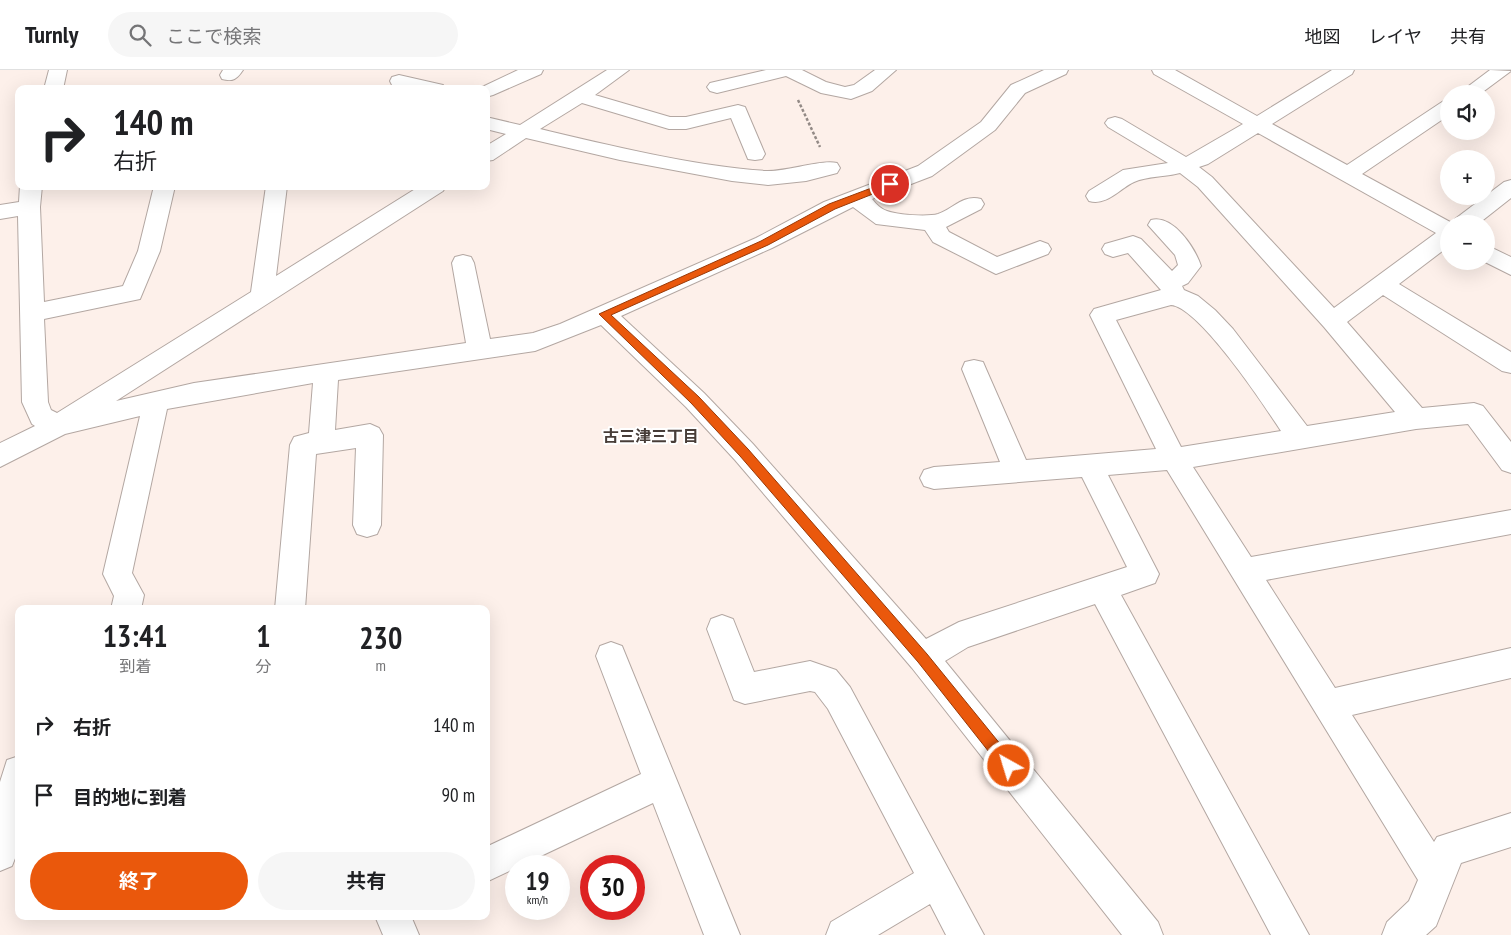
<!DOCTYPE html>
<html lang="ja">
<meta charset="utf-8">
<style>
body{margin:0;font-family:"PT Sans Narrow","Noto Sans JP",sans-serif;background:#f6f6f6;color:#202124;height:100vh;display:flex;flex-direction:column;font-size:19px;white-space:nowrap}
*{box-sizing:border-box;margin:0}
p{font-size:16px;color:#757577}
.icon{flex:none;width:28px;height:28px;fill:none;stroke:currentColor;stroke-width:2;stroke-linecap:round;stroke-linejoin:round}
.map{position:relative;flex:1;overflow:hidden}
.details{position:absolute;left:15px;top:535px;width:475px;height:315px;display:flex;flex-direction:column;background:#fff;border-radius:10px;box-shadow:0 5px 20px #0002}
.details>*{flex:none}
.guide{position:absolute;left:15px;top:15px;width:475px;height:105px;border-radius:10px;box-shadow:0 5px 20px #0002;background:#fff;color:#202124;overflow:hidden}
.tools{position:absolute;left:1440px;top:15px;display:grid;gap:10px}
.tools a{display:grid;place-items:center;width:55px;height:55px;border-radius:50%;background:#fff;box-shadow:0 5px 20px #0002;font-size:25px}
.speed{position:absolute;left:505px;top:785px;display:flex;gap:10px;font-size:25px;font-weight:700;text-align:center}
.speed>*{display:grid;place-content:center;width:65px;height:65px;border-radius:50%;background:#fff;box-shadow:0 5px 20px #0002;line-height:1}
.speed small{font-size:12px;font-weight:400}
.speed .limit{border:8px solid #d22;background:#fff;color:#111}
.pin{position:absolute;display:grid;place-items:center;width:42px;height:42px;color:#fff;margin:-21px;border:2px solid #fff;border-radius:50%;box-shadow:0 1px 5px #0007}
.me{position:absolute;width:55px;margin:-28px;rotate:321deg;stroke-linejoin:round;filter:drop-shadow(0 0 4px #0008)}
.turn{display:flex;align-items:center;gap:18px;height:105px;padding:0 15px;font-size:22px}
.turn .icon{width:65px;height:65px;stroke-width:2.5}
.turn b{display:block;font-size:35px;line-height:42px}
.eta{display:flex;justify-content:space-evenly;align-items:center;height:85px;text-align:center}
.eta b{font-size:30px;font-weight:700;line-height:35px}
.primary-button{display:flex;gap:10px;margin-top:auto;padding:10px 15px}
.primary-button a{flex:1;height:58px;border-radius:30px;background:#ea580c;color:#fff;font-size:20px;font-weight:700;line-height:58px;text-align:center}
.primary-button a+a{background:#f6f6f6;color:#202124}
ul{padding:0;list-style:none}
li{display:flex;align-items:center;gap:15px;height:70px;padding:0 15px}
li div{flex:1}
li b{display:block;font-size:19px}
li em{font-style:normal}
header{display:flex;align-items:center;gap:30px;box-sizing:border-box;height:70px;padding:0 25px;background:#fff;border-bottom:1px solid #e0e0e0}
header strong{font-size:24px}
nav{display:flex;gap:28px;margin-inline-start:auto;font-size:18px}
.search{width:350px;height:45px;background:#f6f6f6;display:flex;align-items:center;gap:12px;box-sizing:border-box;padding:0 18px;border-radius:28px;color:#757577;font-size:19px}
.map>svg:first-child{display:block}
.lines{fill:none;stroke-linecap:round;stroke-linejoin:round}
.minor-casing{stroke:#b3a7a2;stroke-width:2}
.path{stroke:#938a86;stroke-width:2.5;stroke-dasharray:3 2;stroke-linecap:butt}
.minor{fill:#fff;fill-rule:evenodd}
.route{fill:#ea580c;stroke:#983908}
.labels{text-anchor:middle;stroke-width:4;stroke-linejoin:round;paint-order:stroke}
.neighbourhood-label{font-size:16px;font-weight:bold;fill:#473d38;stroke:#fff}
</style>
<header>
<strong>Turnly</strong>
<div class="search"><svg class="icon" aria-label="search" viewBox="0 0 24 24"><circle cx="10" cy="10" r="6"/><path d="M15 15l6 6"/></svg>ここで検索</div>
<nav><a>地図</a><a>レイヤ</a><a>共有</a></nav>
</header>
<div class="map">
<svg width="1511" height="865" viewBox="0 0 1511 865">
<rect width="100%" height="100%" fill="#fdf0ea"/>
<g class="lines">
<defs>
<path id="minor" d="M49,0H67L63,19H44Z
M223,0H243C237,9 233,12 222,9L220,5Z
M518,0H543L541,4L493,25L486,27V19H478Z
M607,0H629L595,25L670,47H686L738,35L745,37L765,84L762,89L755,90L748,89L731,48L686,59H669L582,33L540,59C612,76 693,96 766,101C786,102 822,89 837,93L840,98L837,103L806,111L768,115L732,111L620,90L526,68L493,90L486,91V76L506,64L486,59V47L520,55Z
M766,0H802L826,12L845,17L854,15L875,0H896L872,21L851,29L821,23L786,6L717,23L710,21L707,17L710,13Z
M1044,0H1068L1066,4L1025,23L995,60L932,106L872,129C876,134 881,139 887,141C897,145 928,147 938,144C953,139 963,124 981,129L984,134L981,139L946,157L949,162L997,187L1040,171L1048,174L1051,179L1048,184L996,204L933,172L925,160L876,154L853,137L772,178L621,246L704,323L753,374L926,569L959,552L1127,497L1082,407L934,419L924,416L920,408L924,400L934,397L1000,392L962,299L965,292L974,290L983,292L986,299L1026,390L1156,379L1090,245L1094,239L1161,220L1128,183L1113,187L1105,184L1102,179L1105,174L1133,166L1141,169L1172,201L1178,195L1175,185L1148,155L1151,150C1173,144 1195,178 1201,196L1188,213L1182,216L1184,220L1198,226L1215,240L1233,259L1307,356L1395,342L1324,257L1198,117L1180,103C1166,107 1147,106 1134,112C1119,119 1107,136 1089,131L1086,126L1089,121L1123,100L1168,93L1108,57L1105,53L1108,49L1115,47L1122,49L1186,87L1243,54L1154,4L1152,0H1175L1257,46L1332,0H1354L1352,4L1272,54L1347,95L1442,32L1449,30V45L1362,104L1452,153L1455,149L1504,112L1511,110V128L1478,154H1449V176L1399,214L1511,282V303L1502,301L1383,225L1347,252L1422,338L1474,333L1483,336L1511,372V403L1502,400L1468,354L1416,359L1193,397L1251,487L1511,440V464L1266,510L1335,618L1511,578V608L1352,645L1434,772L1437,767L1511,743V777L1461,793L1436,856L1426,865H1382L1387,852L1409,831L1418,810L1167,400L1108,405L1159,504L1155,513L1121,525L1309,865H1271L1095,534L968,577L945,591L1158,852L1163,865H1122L912,598L735,390L686,337L601,255L535,281L338,310L335,360L370,354L379,358L383,365L381,455L377,464L367,467L357,464L353,455L356,378L316,384L305,539H275L290,375L294,367L309,363L313,313L167,339L132,503L144,525L141,539H111L114,526L103,504L140,346L65,364L0,397V373L35,356L32,354L22,332L18,146L0,149V135L19,132L20,116H42L40,137L44,232L123,216L138,181L154,116H175L160,181L140,229L44,249L48,332L51,340L57,343L251,222L266,116H287L276,206L420,116H446L443,121L116,331L194,313L466,273L452,193L455,187L463,185L471,187L474,193L490,269L533,263L560,254L756,168L824,132L918,96L981,52L1011,15ZM1258,63L1436,163L1334,238L1212,107L1199,97L1208,94ZM1171,235C1199,237 1264,335 1281,361L1181,377L1116,250Z
M1490,0L1511,1L1480,24H1458Z
M399,5L443,15L445,19H409L392,15L390,11L392,7Z
M1486,175L1511,187V205L1483,191H1486Z
M722,545L733,549L754,602L810,591L836,600L850,617L984,865H946L930,834L878,865H826L831,852L914,803L828,639L815,622L810,621L745,634L734,630L707,559L711,549Z
M611,572L622,576L740,865H704L653,733L486,812V777L641,704L596,586L600,576Z
M19,686V778L12,796L0,801V712L7,690Z
M375,846H411L419,865H383Z"/>
</defs>
<use href="#minor" class="minor-casing"/>
<path class="path" d="M798,30L820,77"/>
<use href="#minor" class="minor"/>
</g>
<path class="route" d="M890,111L895,114L893,116L835,139L768,175L611,245L699,327L748,379L927,584L1014,691L1016,696L1014,701L1009,703L1004,701L918,592L740,386L691,333L599,244L761,171L829,134Z"/>
<g class="labels">
<g class="neighbourhood-label">
<text x="651" y="372">古三津三丁目</text>
</g>
</g>
</svg>
<div class="tools">
<a><svg class="icon" aria-label="sound" viewBox="0 0 24 24"><path d="M4 9h4l5-4v14l-5-4H4zM17 9q2 3 0 6"/></svg></a>
<a>+</a>
<a>−</a>
</div>
<div class="speed"><div>19<small>km/h</small></div><div class="limit">30</div></div>
<div class="pin" style="left:890px;top:114px;background:#d93025"><svg class="icon" aria-label="arrive" viewBox="0 0 24 24"><path d="M6 21V4h12l-3 4 3 4H6"/></svg></div>
<svg class="me" style="left:1009px;top:696px" viewBox="-20 -20 40 40"><circle r="17" fill="#ea580c" stroke="#fff" stroke-width="3"/><path d="M0-11L8 9 0 5-8 9z" fill="#fff"/></svg>
<div class="guide">
<div class="turn"><svg class="icon" aria-label="right" viewBox="0 0 24 24"><path d="M7 20v-9h11M14 6l5 5-5 5"/></svg><div><b>140 m</b>右折</div></div>
</div>
<section class="details">
<div class="eta">
<div><b>13:41</b><p>到着</p></div>
<div><b>1</b><p>分</p></div>
<div><b>230</b><p>m</p></div>
</div>
<ul>
<li><svg class="icon" aria-label="right" viewBox="0 0 24 24"><path d="M7 20v-9h11M14 6l5 5-5 5"/></svg><div><b>右折</b></div><em>140 m</em></li>
<li><svg class="icon" aria-label="arrive" viewBox="0 0 24 24"><path d="M6 21V4h12l-3 4 3 4H6"/></svg><div><b>目的地に到着</b></div><em>90 m</em></li>
</ul>
<div class="primary-button"><a>終了</a><a>共有</a></div>
</section>
</div>
